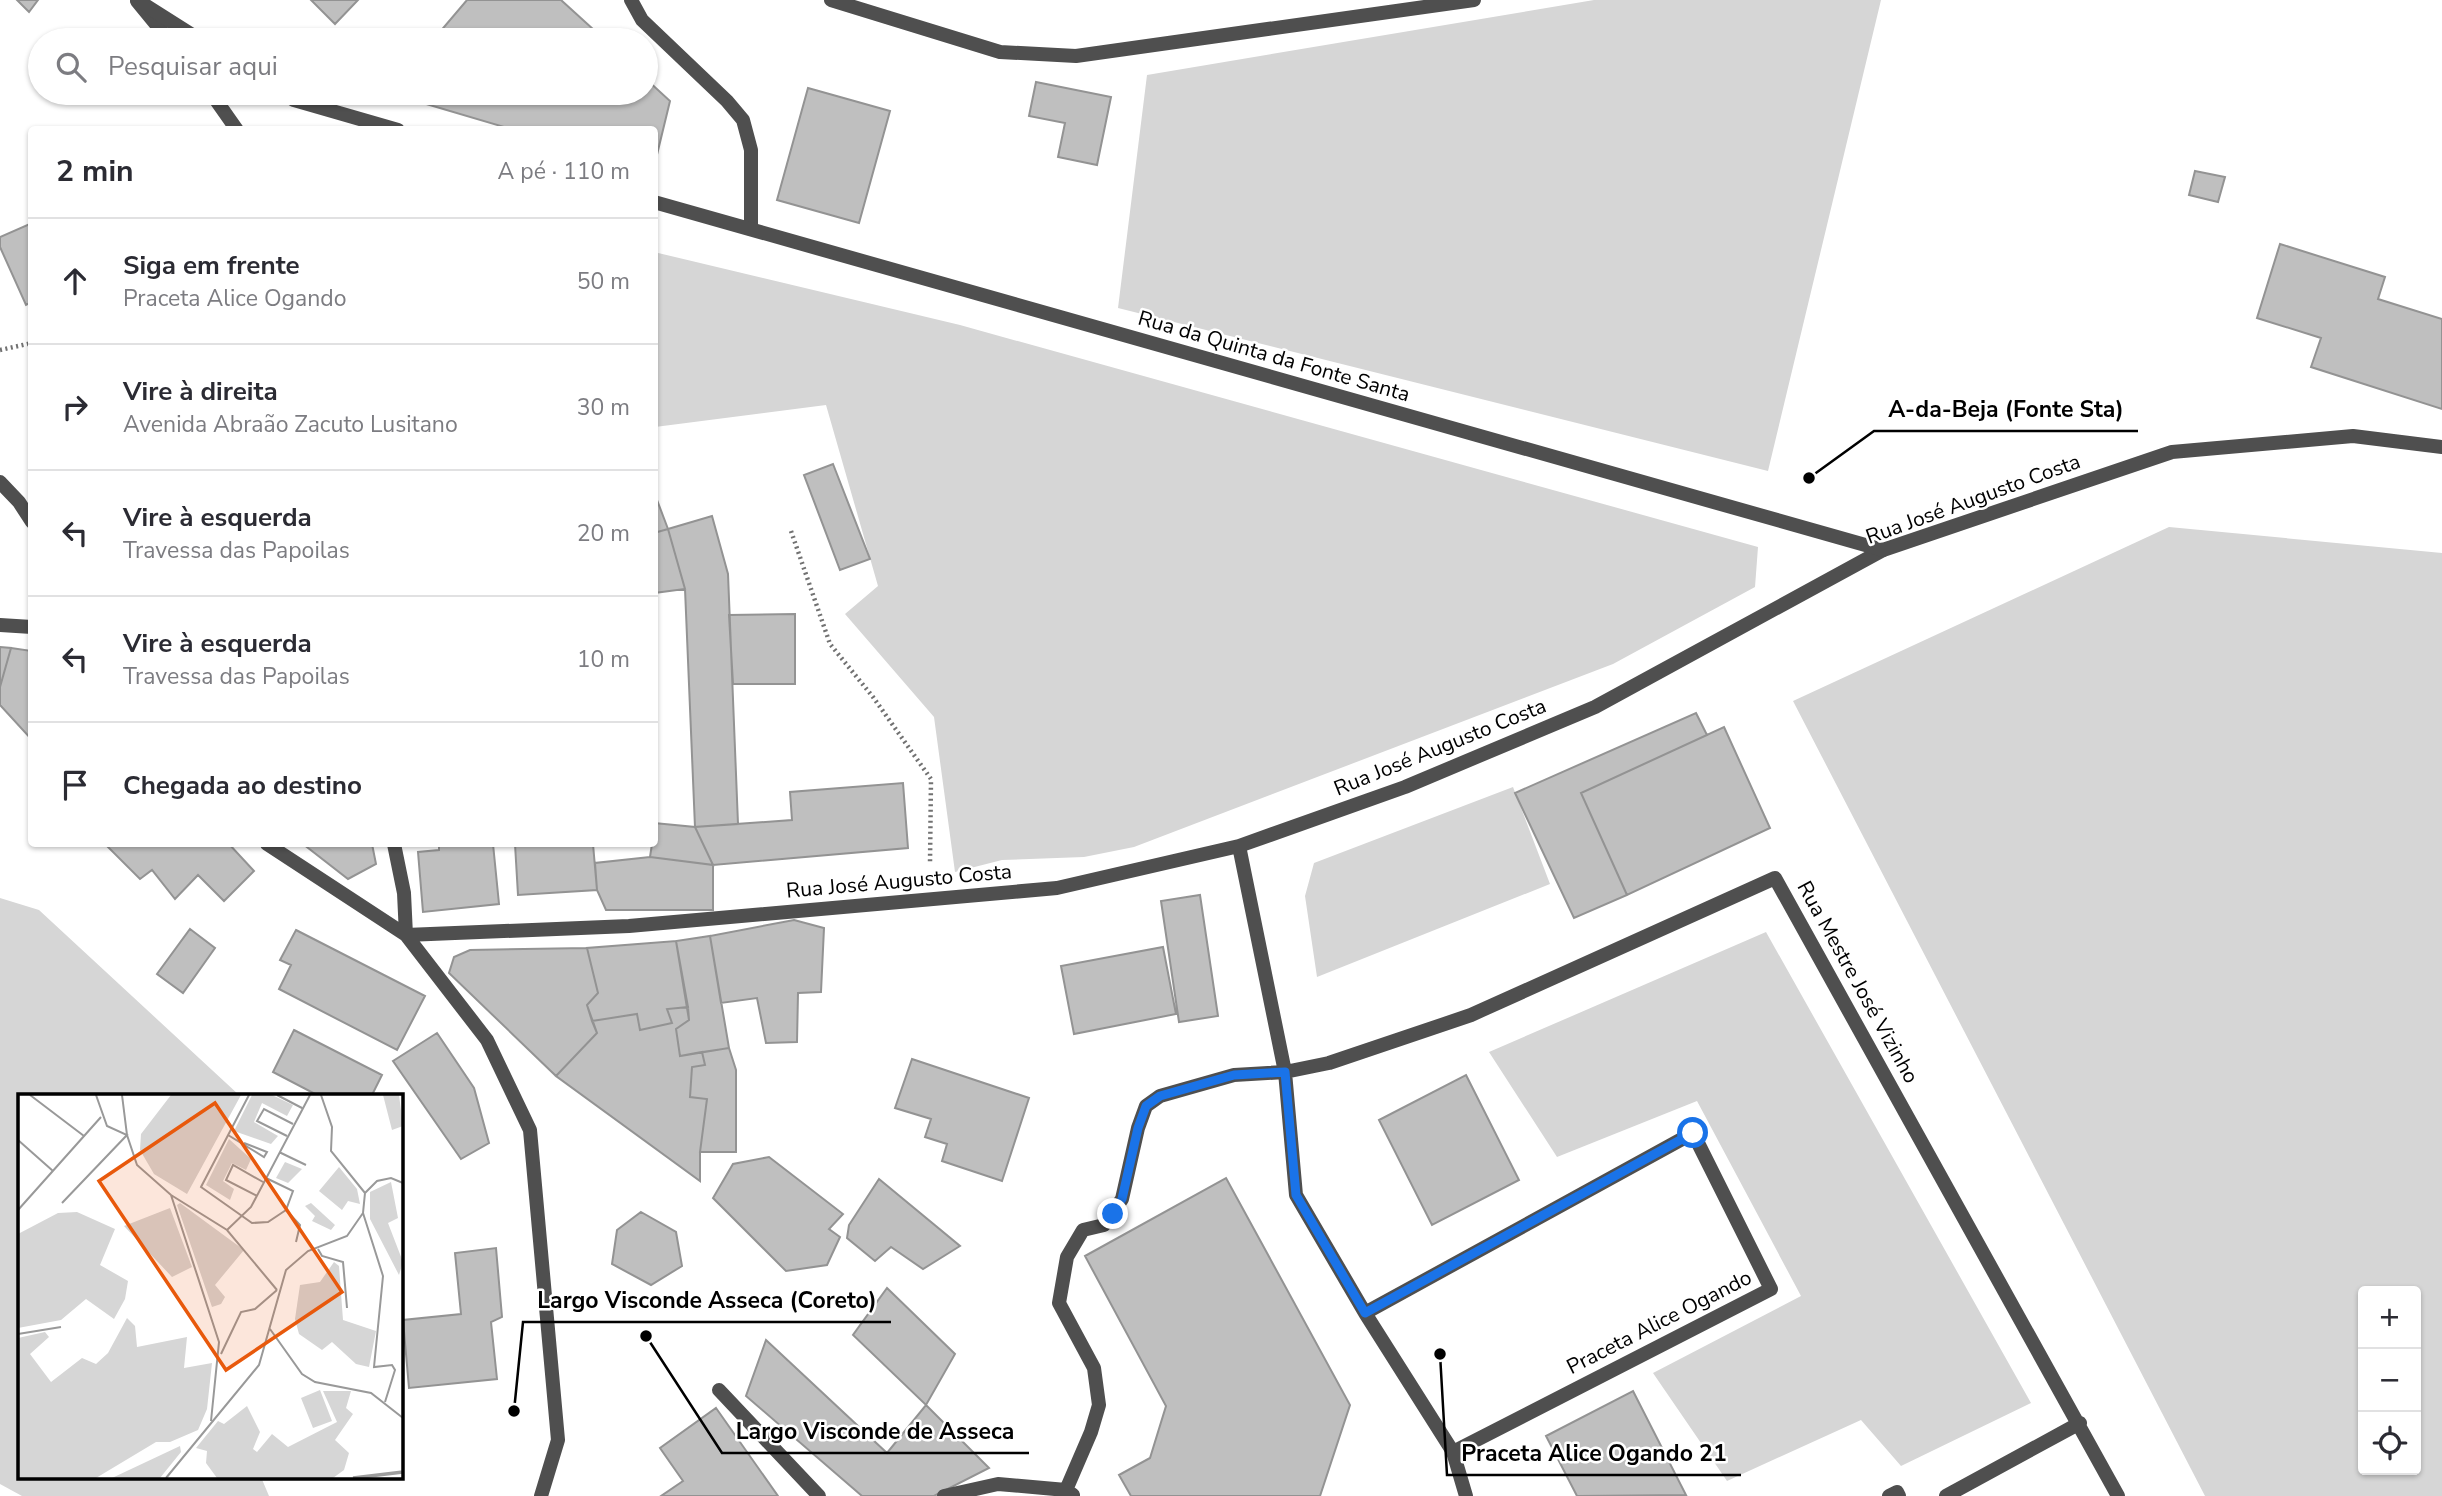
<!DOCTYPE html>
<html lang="pt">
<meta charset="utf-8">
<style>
:root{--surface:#fff;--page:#f7f7f7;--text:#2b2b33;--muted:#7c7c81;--line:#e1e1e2}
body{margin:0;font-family:"Nunito Sans",sans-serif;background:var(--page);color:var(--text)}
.controls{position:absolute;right:21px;bottom:21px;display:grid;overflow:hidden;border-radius:7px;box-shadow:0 2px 5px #0004}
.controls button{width:63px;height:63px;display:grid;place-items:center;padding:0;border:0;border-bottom:2px solid var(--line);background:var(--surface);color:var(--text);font:35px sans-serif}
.stop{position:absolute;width:21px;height:21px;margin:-16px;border:5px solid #1a73e8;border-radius:50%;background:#fff}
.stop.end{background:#1a73e8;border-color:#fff;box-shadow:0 2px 7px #0008}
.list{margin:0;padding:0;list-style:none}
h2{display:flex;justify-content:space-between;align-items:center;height:91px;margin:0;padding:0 28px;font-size:30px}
h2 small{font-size:23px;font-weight:400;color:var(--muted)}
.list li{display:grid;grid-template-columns:46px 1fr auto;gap:21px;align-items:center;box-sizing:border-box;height:126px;padding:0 28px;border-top:2px solid var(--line)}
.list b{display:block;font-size:26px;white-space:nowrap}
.list p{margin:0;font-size:23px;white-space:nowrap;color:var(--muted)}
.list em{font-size:23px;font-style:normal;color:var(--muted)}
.icon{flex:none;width:38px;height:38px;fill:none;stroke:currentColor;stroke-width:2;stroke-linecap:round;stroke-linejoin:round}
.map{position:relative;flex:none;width:2442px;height:1496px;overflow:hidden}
.search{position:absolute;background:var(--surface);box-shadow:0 2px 5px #0004;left:28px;top:28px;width:630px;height:77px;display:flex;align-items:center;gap:18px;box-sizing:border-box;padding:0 24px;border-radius:38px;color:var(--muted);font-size:26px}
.panel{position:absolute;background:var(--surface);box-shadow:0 2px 5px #0004;left:28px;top:126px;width:630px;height:721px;border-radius:7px}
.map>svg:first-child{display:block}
.green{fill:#d6d6d6;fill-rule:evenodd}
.building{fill:#bfbfbf;stroke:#939393;stroke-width:2}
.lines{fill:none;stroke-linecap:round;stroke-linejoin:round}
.path{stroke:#717171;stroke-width:4.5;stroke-dasharray:2 3.5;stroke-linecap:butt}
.service{stroke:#4f4f4f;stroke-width:14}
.minor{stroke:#4f4f4f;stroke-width:14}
.tertiary{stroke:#4f4f4f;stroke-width:14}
.route{stroke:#1a73e8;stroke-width:9}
.labels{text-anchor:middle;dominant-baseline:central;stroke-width:5;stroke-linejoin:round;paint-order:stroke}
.street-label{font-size:21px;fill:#000;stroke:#fff}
.inset-river{fill:none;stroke:#9d9d9d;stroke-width:3.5}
.inset-road{fill:none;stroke:#999;stroke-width:2}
.view{fill:#e8590c;fill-opacity:0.15;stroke:#e8590c;stroke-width:3.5}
.inset-edge{fill:none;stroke:#000;stroke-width:3.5}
.leader{fill:none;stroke:#000;stroke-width:2.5}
.callout-dot{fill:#000;stroke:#fff;stroke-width:2.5}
.callout-label{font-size:23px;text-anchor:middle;font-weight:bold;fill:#000;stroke:#fff;stroke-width:5;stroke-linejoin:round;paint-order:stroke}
</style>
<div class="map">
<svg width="2442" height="1496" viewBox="0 0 2442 1496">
<rect width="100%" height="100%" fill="#fff"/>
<path class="green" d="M 1594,0 L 1881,0 L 1768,471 L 1118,308 L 1147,75 Z
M 654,252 L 960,325 L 1758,547 L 1755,587 L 1613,664 L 1134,847 L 1084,857 L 1002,860 L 955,872 L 934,717 L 845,614 L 878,586 L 826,405 L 655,427 Z
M 2169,527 L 2442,553 L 2442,1496 L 2205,1496 L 1793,701 ZM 2416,1291 L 2416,1470 L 2363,1470 L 2363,1291 Z
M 1513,787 L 1550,884 L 1317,977 L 1305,896 L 1314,863 Z
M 0,898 L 39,910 L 239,1095 L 19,1095 L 19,1477 L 261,1477 L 269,1496 L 22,1496 L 0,1484 Z
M 1766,932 L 2031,1403 L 1901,1466 L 1861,1420 L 1727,1481 L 1653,1373 L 1801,1296 L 1697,1101 L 1557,1157 L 1489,1052 Z"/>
<path class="building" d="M 17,0 L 38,0 L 29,12 Z
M 311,0 L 358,0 L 335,24 Z
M 467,0 L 561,0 L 605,40 L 433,40 Z
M 646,79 L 670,101 L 654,167 L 654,130 L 514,130 L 389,93 L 646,93 Z
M 1036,82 L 1111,97 L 1097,165 L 1058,157 L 1065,123 L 1029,116 Z
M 808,88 L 890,111 L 859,223 L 777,200 Z
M 2195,171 L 2225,177 L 2218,202 L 2189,195 Z
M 32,223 L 32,302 L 26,305 L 0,247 L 0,237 Z
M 2280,244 L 2385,277 L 2378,299 L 2442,319 L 2442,409 L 2311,367 L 2321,338 L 2257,318 Z
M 833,464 L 870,559 L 840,570 L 804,475 Z
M 654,492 L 668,529 L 654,533 Z
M 712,516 L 728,574 L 738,824 L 695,827 L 685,589 L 668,529 Z
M 668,529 L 685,589 L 654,593 L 654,533 Z
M 795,614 L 795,684 L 733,684 L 729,615 Z
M 0,647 L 11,648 L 0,687 Z
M 11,648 L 32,651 L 32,740 L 0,705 L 0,687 Z
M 1696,713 L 1707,735 L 1581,793 L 1627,895 L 1574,918 L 1515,793 Z
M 1724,727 L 1770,828 L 1627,895 L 1581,793 Z
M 903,783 L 908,848 L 713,865 L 695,827 L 792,820 L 790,792 Z
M 654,823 L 695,827 L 713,865 L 650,857 L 652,844 L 654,844 Z
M 105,844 L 229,844 L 254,871 L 224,901 L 198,875 L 175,899 L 152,870 L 140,879 Z
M 303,844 L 372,844 L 376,864 L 348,879 Z
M 439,844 L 493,844 L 499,904 L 423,912 L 418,852 L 439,850 Z
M 515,844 L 593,844 L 597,890 L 518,895 Z
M 650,857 L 713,865 L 713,910 L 606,910 L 597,890 L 595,863 Z
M 1200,895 L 1218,1016 L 1179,1022 L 1161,901 Z
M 794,920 L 824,928 L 821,992 L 798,993 L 797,1042 L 766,1043 L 757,998 L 721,1003 L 710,936 Z
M 190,929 L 215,948 L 183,993 L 157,974 Z
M 296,930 L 425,996 L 397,1050 L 279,989 L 291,965 L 280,960 Z
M 710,936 L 729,1048 L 680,1056 L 676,1029 L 689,1020 L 676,941 Z
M 676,941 L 688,1007 L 667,1009 L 672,1023 L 640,1030 L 637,1014 L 592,1021 L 587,1005 L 598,993 L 587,948 Z
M 1163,947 L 1176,1014 L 1074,1034 L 1061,966 Z
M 587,948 L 598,993 L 587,1005 L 597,1033 L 556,1076 L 449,973 L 454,957 L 470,950 Z
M 688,1007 L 689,1020 L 676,1029 L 680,1056 L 702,1052 L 705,1065 L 692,1067 L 690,1097 L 707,1099 L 700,1152 L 700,1181 L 556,1076 L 597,1033 L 592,1021 L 637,1014 L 640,1030 L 672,1023 L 667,1009 Z
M 294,1030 L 382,1075 L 372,1095 L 317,1095 L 273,1072 Z
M 437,1033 L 474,1088 L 489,1143 L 461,1159 L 393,1061 Z
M 729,1048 L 736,1070 L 736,1152 L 700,1152 L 707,1099 L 690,1097 L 692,1067 L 705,1065 L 702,1052 Z
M 912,1059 L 1029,1098 L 1002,1181 L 942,1161 L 947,1144 L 925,1137 L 931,1119 L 895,1108 Z
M 1466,1075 L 1519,1180 L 1432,1225 L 1379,1120 Z
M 769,1157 L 843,1214 L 829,1229 L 840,1237 L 827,1265 L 786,1271 L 713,1198 L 733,1164 Z
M 1226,1178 L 1350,1405 L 1320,1496 L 1131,1496 L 1119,1475 L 1150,1458 L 1166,1406 L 1085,1256 Z
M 879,1179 L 960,1246 L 923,1269 L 891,1247 L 875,1261 L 847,1238 L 849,1225 Z
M 641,1212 L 676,1232 L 682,1266 L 651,1285 L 612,1264 L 617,1230 Z
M 496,1248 L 502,1317 L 491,1322 L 497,1379 L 409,1388 L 403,1320 L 461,1314 L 455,1253 Z
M 887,1288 L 955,1354 L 926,1405 L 853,1335 Z
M 766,1340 L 887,1453 L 926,1405 L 989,1468 L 934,1496 L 862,1496 L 746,1396 Z
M 1633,1391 L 1686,1495 L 1577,1496 L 1546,1436 Z
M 716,1408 L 778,1496 L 661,1496 L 683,1481 L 660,1448 Z"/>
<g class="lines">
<path class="path" d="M 0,350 L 32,343
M 791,531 L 830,644 L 873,697 L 931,779 L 930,863"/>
<path class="service" d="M 631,0 L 642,20 L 727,101 L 743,120 L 751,150 L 751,229
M 831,0 L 1000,52 L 1076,56 L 1474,0"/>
<path class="minor" d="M 137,1 L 169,40
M 211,93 L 237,130
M 0,482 L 19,502 L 32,522
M 0,625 L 32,627
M 267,844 L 406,935 L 487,1040 L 530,1130 L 558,1440 L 541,1496
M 394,844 L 404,893 L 406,935
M 1239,846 L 1285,1072 L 1296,1195 L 1365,1313 L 1453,1452 L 1466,1496
M 406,935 L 629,926 L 1057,888 L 1239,846 L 1405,787 L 1595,707 L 1883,550
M 1365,1313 L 1693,1133 L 1771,1289 L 1453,1452
M 719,1390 L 819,1496
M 1066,1490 L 1091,1432 L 1099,1405 L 1094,1368 L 1059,1303 L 1067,1257 L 1083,1230 L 1104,1225 L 1122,1199 L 1138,1128 L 1146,1106 L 1160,1096 L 1234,1075 L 1285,1072 L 1329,1063 L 1471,1015 L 1775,878 L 2118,1496
M 944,1496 L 998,1484 L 1066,1490 L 1073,1495
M 1889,1496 L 1897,1492 L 1899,1496
M 1946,1496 L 2080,1423"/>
<path class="tertiary" d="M 137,0 L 200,40
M 283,93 L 294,100 L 398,130
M 654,202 L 1883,550 L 2172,452 L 2353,436 L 2442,447"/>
</g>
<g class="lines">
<path class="route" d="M 1113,1214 L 1122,1199 L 1138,1128 L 1146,1106 L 1160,1096 L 1234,1075 L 1285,1072 L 1296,1195 L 1365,1313 L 1693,1133"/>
</g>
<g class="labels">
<g class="street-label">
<text transform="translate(1274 356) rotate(16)">Rua da Quinta da Fonte Santa</text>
<text transform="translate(1973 499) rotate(-20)">Rua José Augusto Costa</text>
<text transform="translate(1440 747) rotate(-22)">Rua José Augusto Costa</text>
<text transform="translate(899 881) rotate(-5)">Rua José Augusto Costa</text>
<text transform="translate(1858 982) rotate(61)">Rua Mestre José Vizinho</text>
<text transform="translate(1659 1322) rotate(-27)">Praceta Alice Ogando</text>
</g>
</g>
<g transform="translate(18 1094)">
<rect width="385" height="385" fill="#fff"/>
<path d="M 153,1 L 223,1 L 169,100 L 136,80 L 122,56 L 123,40 ZM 234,1 L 254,1 L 275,11 L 269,22 L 244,9 L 236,28 L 260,42 L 253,50 L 216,37 ZM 365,1 L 381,1 L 385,32 L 374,36 ZM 211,45 L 233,65 L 228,76 L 214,69 L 205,87 L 216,95 L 212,106 L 188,91 ZM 267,68 L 284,75 L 270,89 L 258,84 ZM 321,73 L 339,95 L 342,110 L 330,107 L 324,116 L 301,97 ZM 373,88 L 380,124 L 370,129 L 385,168 L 381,181 L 352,125 L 352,98 ZM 162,109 L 226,156 L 197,191 L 207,203 L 203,210 L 194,213 L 159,111 ZM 293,109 L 317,131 L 313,136 L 294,127 L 297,122 L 287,112 ZM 152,114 L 174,173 L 154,183 L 106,132 ZM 59,118 L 97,135 L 82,171 L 110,187 L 107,205 L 96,225 L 68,205 L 43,226 L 0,234 L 0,140 L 40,119 ZM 316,168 L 321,172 L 325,226 L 358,237 L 351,273 L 338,270 L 314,248 L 304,256 L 281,240 L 277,225 L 282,191 L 302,188 ZM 109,224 L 117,232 L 119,253 L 169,243 L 166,274 L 194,269 L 189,315 L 180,336 L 152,348 L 138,348 L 78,384 L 0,384 L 0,244 L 27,238 L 31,243 L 12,260 L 33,288 L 64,264 L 78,270 L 90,259 ZM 302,296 L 314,327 L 295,334 L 283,304 ZM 305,297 L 333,297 L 328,314 L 335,320 L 317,346 L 331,359 L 326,376 L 315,384 L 199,384 L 188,369 L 189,357 L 178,354 L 200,327 L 206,330 L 229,312 L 242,338 L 235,355 L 239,358 L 254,340 L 270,353 L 319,328 ZM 162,352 L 163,358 L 142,384 L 94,384 Z" fill="#d6d6d6"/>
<path class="inset-river" d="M 335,384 L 385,378"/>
<path class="inset-road" d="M 12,1 L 66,42M 104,1 L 109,41 L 119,71 L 153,101 L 209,136 L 259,196M 231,1 L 183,93 L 234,129 L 250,128 L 268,116M 259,1 L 284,14M 303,1 L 314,33 L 313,57 L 347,99M 210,41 L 246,63 L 249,58 L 226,49M 269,42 L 239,27 L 246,15 L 275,30M 0,46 L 35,77M 261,58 L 288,71M 248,84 L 275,97 L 268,116 L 282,131 L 278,148M 153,101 L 201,248 L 193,327M 239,102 L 208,86 L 215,71 L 245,88M 44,109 L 109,41 L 89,32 L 78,1M 0,116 L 83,23M 345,119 L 365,182 L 356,273 L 374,271 L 377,276 L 367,308M 209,136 L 233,113 L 292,1M 300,155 L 304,162 L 325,168 L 329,214M 252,235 L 284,280 L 297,288 L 353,299 L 385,324M 0,240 L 43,233M 203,260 L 223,218 L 237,215 L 259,196M 148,384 L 241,271 L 268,176 L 290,157 L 329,142 L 345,119 L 347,99 L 359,87 L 373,84 L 385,89"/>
<path class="view" d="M 197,9 L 324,198 L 208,276 L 81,87 Z"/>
<rect width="385" height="385" class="inset-edge"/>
</g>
<path class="leader" d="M1809 478L1874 431H2138M514 1411L523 1322H891M646 1336L722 1453H1029M1440 1354L1447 1475H1741"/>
<g class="callout-dot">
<circle cx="1809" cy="478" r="7"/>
<circle cx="514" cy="1411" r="7"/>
<circle cx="646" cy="1336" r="7"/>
<circle cx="1440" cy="1354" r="7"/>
</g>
<g class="callout-label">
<text x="2006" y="417">A-da-Beja (Fonte Sta)</text>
<text x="707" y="1308">Largo Visconde Asseca (Coreto)</text>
<text x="875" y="1439">Largo Visconde de Asseca</text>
<text x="1594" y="1461">Praceta Alice Ogando 21</text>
</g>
</svg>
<div class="controls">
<button>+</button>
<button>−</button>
<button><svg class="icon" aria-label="locate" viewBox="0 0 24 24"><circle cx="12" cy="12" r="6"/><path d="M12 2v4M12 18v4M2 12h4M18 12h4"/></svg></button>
</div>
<div class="stop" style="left:1693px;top:1133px"></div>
<div class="stop end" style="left:1113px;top:1214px"></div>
<div class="search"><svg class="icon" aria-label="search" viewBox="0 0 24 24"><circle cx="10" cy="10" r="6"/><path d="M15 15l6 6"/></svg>Pesquisar aqui</div>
<section class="panel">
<h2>2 min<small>A pé · 110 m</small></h2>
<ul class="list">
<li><svg class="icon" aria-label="ahead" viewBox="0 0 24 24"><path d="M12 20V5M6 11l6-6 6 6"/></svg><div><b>Siga em frente</b><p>Praceta Alice Ogando</p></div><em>50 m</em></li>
<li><svg class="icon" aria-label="right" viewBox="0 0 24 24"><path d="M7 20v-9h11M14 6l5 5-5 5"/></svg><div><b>Vire à direita</b><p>Avenida Abraão Zacuto Lusitano</p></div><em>30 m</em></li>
<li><svg class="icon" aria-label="left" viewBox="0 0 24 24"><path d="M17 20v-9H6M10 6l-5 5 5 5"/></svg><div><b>Vire à esquerda</b><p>Travessa das Papoilas</p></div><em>20 m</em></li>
<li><svg class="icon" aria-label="left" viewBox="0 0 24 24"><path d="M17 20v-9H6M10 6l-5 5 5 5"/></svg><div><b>Vire à esquerda</b><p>Travessa das Papoilas</p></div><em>10 m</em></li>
<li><svg class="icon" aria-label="arrive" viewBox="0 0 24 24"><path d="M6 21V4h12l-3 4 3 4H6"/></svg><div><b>Chegada ao destino</b></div></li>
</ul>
</section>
</div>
